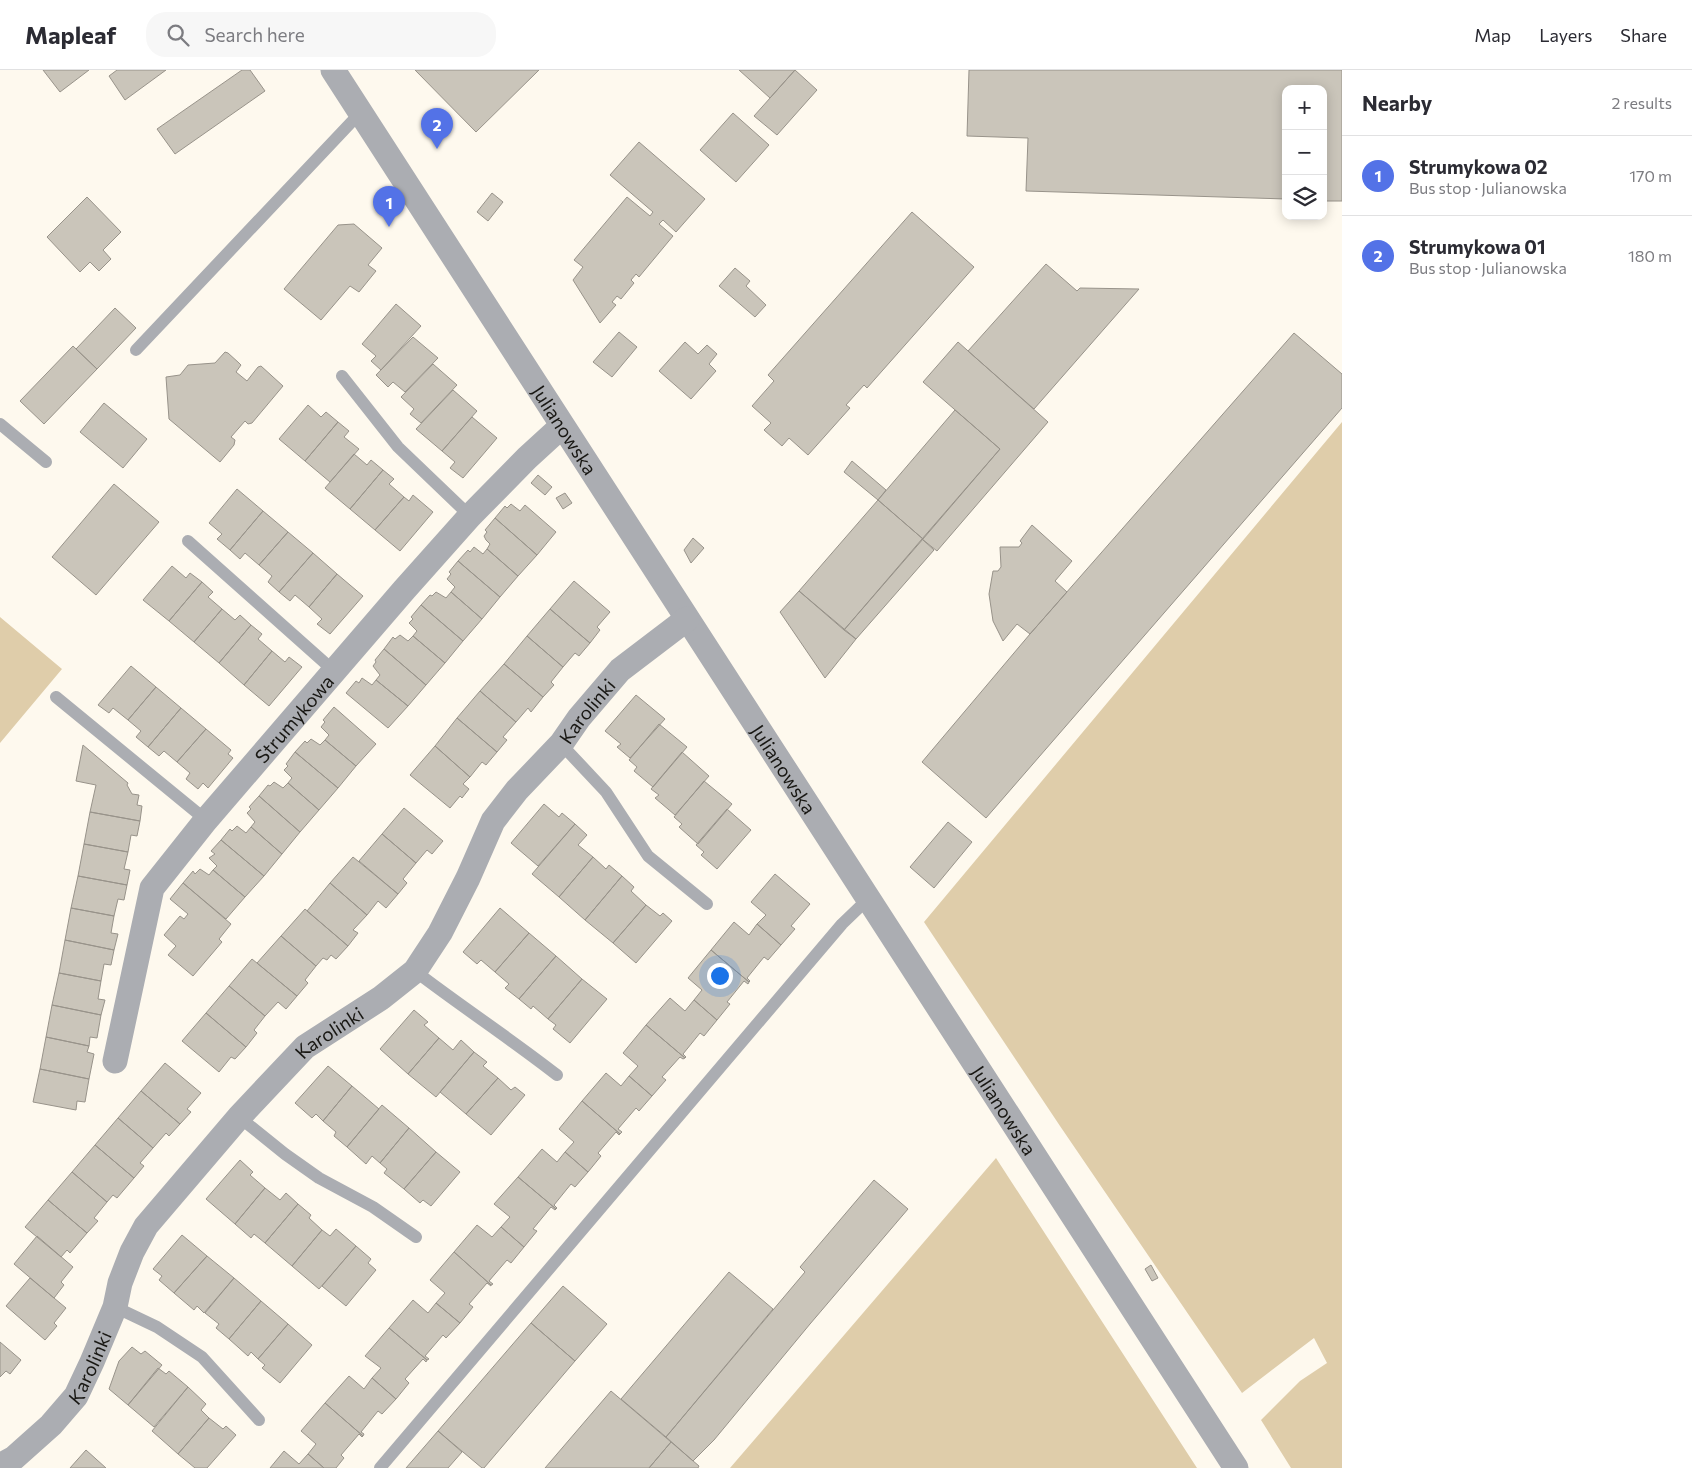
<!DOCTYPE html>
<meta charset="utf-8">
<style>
:root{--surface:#fff;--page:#f7f7f7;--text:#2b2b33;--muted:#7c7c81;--line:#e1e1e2;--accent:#5372e7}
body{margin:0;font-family:Commissioner,sans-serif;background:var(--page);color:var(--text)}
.controls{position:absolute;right:15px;top:15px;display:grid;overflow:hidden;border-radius:10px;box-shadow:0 2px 12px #0003}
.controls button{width:45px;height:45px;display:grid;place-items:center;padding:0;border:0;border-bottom:1px solid var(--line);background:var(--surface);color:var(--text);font:25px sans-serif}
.you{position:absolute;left:719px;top:905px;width:18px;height:18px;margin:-12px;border:4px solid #fff;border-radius:50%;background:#1a73e8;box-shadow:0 0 0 8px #1a73e833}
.badge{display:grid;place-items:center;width:32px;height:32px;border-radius:50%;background:var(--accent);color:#fff;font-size:16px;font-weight:700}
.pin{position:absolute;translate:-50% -41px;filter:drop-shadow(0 1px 2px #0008)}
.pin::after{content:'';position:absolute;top:26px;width:18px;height:15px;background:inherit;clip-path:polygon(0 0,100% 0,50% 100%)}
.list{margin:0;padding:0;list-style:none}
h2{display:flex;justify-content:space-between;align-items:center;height:65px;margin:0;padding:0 20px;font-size:21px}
h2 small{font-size:16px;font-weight:400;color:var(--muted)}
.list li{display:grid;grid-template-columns:32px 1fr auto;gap:15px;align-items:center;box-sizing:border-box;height:80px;padding:0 20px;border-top:1px solid var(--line)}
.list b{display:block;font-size:19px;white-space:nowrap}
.list p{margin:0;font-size:16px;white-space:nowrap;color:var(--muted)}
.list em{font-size:16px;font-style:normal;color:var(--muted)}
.icon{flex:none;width:28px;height:28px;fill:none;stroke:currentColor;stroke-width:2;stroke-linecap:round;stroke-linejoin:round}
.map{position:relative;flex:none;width:1342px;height:1398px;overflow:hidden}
header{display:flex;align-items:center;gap:30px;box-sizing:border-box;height:70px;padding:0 25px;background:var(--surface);border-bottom:1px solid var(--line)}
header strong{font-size:24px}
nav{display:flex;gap:28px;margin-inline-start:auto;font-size:18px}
.search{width:350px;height:45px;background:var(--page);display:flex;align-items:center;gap:12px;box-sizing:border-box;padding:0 18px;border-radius:20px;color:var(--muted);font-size:19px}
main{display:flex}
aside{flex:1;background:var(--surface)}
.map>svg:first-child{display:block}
.green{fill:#dfcdaa}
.building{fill:#cac5ba;stroke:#98938a}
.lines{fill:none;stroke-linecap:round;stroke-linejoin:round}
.lane{stroke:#abadb2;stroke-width:12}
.street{stroke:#abadb2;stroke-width:25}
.labels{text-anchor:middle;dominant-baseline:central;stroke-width:4;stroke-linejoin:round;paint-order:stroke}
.street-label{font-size:19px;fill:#181713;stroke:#fff}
</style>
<header>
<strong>Mapleaf</strong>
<div class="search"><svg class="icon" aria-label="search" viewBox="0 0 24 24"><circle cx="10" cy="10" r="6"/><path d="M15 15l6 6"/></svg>Search here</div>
<nav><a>Map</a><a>Layers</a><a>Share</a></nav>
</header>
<main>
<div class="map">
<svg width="1342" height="1398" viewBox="0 0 1342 1398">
<rect width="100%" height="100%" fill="#fef9ee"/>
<path class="green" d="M 1342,352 L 1342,1398 L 1291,1398 L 1261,1350 L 1300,1311 L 1327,1293 L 1314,1268 L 1242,1323 L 1060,1056 L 924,852 Z
M 0,547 L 62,599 L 0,673 Z
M 996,1088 L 1197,1398 L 730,1398 Z"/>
<path class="building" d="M 43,0 L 89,0 L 60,22 Z
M 117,0 L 166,0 L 125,30 L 109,6 Z
M 242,0 L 250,0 L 265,21 L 175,84 L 157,59 Z
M 415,0 L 539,0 L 476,62 Z
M 739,0 L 795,0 L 770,28 Z
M 795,0 L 817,20 L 777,65 L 754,46 Z
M 969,0 L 1342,0 L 1342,131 L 1323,131 L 1323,19 L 1286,19 L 1286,129 L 1026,121 L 1028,68 L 967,66 Z
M 733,43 L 769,75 L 736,112 L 700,80 Z
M 639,72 L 705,129 L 676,162 L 663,150 L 659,154 L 673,166 L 639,207 L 636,204 L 631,210 L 634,213 L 621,229 L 617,226 L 612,232 L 616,235 L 600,253 L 573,210 L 583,197 L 574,190 L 627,127 L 650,146 L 653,142 L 610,105 Z
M 492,123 L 503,132 L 488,151 L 477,142 Z
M 87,127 L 121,162 L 103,180 L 111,189 L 99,201 L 90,192 L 80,202 L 47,167 Z
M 912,142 L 974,197 L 867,318 L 864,315 L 846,335 L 850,338 L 808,385 L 789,368 L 782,376 L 764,360 L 771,353 L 752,336 L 774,311 L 768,305 Z
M 354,154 L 382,178 L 368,195 L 376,201 L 359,222 L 350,216 L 321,250 L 284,219 L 338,155 Z
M 1046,194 L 1077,221 L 1080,218 L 1139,219 L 1034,339 L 968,281 Z
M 735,198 L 750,211 L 746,216 L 766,235 L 755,247 L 719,216 Z
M 396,234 L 421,256 L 381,300 L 371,291 L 376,286 L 362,274 Z
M 115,238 L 136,258 L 97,299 L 76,279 Z
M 619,262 L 637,277 L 612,307 L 593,292 Z
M 1294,263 L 1342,304 L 1342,338 L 986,748 L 922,692 L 1030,564 Z
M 413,267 L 438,288 L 405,322 L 393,312 L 388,317 L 376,305 Z
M 685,272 L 698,284 L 707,275 L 717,284 L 709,294 L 716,301 L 691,329 L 659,301 Z
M 958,272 L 1048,352 L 937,481 L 922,469 L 1000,379 L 923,312 Z
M 73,276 L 97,299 L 44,354 L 20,331 Z
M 225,282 L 228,283 L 239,293 L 241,295 L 236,302 L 247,311 L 258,297 L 261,296 L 283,316 L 252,353 L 248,354 L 245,351 L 231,367 L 235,370 L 234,375 L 220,392 L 169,349 L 166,307 L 180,305 L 188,295 L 215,293 Z
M 433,294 L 457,315 L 421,353 L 410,344 L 414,339 L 401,327 Z
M 453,320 L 477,341 L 442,381 L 416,359 Z
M 104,333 L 147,369 L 123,398 L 80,362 Z
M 308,335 L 321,347 L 326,342 L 338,352 L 305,391 L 279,369 Z
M 955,340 L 1000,379 L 923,469 L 878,430 Z
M 472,347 L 497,368 L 463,408 L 450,398 L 455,392 L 442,381 Z
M 338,352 L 349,361 L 344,367 L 359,379 L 330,412 L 305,391 Z
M 354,384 L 367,395 L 371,390 L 383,400 L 350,439 L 325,418 Z
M 852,391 L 886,420 L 878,430 L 844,402 Z
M 383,400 L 394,409 L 389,414 L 404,427 L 375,460 L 350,439 Z
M 538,405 L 552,417 L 545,425 L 531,413 Z
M 114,414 L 159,452 L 96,525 L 52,487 Z
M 237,419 L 263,441 L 230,480 L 217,469 L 222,464 L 209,453 Z
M 565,423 L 572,433 L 563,439 L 556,428 Z
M 413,425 L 433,442 L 400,481 L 375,460 L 404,427 L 409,431 Z
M 878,430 L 923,469 L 844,560 L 799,521 Z
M 511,434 L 520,441 L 525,435 L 556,462 L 537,485 L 495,448 L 505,436 L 507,438 Z
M 263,441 L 288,462 L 259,495 L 245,483 L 240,489 L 230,480 Z
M 495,448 L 537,485 L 518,506 L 487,479 L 490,474 L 486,470 L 484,466 L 487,462 L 485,460 Z
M 1032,455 L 1072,491 L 1055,511 L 1067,522 L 1030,564 L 1017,554 L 1003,571 L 993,551 L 989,524 L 993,501 L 998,501 L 1001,497 L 1000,477 L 1019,477 L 1022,473 L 1020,471 Z
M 288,462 L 313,483 L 279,522 L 268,512 L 272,506 L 259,495 Z
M 693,468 L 704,478 L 691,493 L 684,480 Z
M 922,469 L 934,480 L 856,569 L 844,560 Z
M 474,477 L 483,484 L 487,479 L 518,506 L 500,527 L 458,491 L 468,480 L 470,482 Z
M 313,483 L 337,504 L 309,537 L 295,525 L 290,531 L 279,522 Z
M 458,491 L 500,527 L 482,549 L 451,522 L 455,517 L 447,509 L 451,504 L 449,502 Z
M 172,496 L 186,508 L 190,503 L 202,512 L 169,551 L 143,530 Z
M 337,504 L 363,526 L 330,564 L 317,554 L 322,549 L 309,537 Z
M 574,511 L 610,542 L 597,557 L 600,560 L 590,573 L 550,539 Z
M 202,512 L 213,522 L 208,527 L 222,539 L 194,572 L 169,551 Z
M 799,521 L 856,569 L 825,608 L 780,542 Z
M 436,522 L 446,528 L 451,522 L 482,549 L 463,571 L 421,535 L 430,525 L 432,526 Z
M 421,535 L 463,571 L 445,593 L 413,566 L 417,561 L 409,553 L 413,549 L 411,547 Z
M 222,539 L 235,550 L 240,545 L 251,555 L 219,593 L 194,572 Z
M 550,539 L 590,573 L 579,586 L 575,583 L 563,597 L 527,566 Z
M 251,555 L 262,564 L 258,569 L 272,581 L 244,615 L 219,593 Z
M 400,565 L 408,571 L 413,566 L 445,593 L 426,615 L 384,579 L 393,567 L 395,569 Z
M 527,566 L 563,597 L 551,612 L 554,615 L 543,627 L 504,594 Z
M 384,579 L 426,615 L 408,636 L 376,610 L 380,605 L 373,596 L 376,592 L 375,590 Z
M 272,581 L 285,592 L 289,587 L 302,597 L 269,636 L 244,615 Z
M 504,594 L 543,627 L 531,642 L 528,638 L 516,652 L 480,621 Z
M 131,596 L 156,617 L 128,650 L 113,638 L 109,643 L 98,635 Z
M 362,608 L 372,615 L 376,610 L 408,636 L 388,658 L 346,623 L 356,611 L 359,613 Z
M 156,617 L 181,638 L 148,677 L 136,667 L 141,661 L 128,650 Z
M 480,621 L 516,652 L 503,667 L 507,670 L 497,682 L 457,648 Z
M 636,625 L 665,649 L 630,688 L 617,677 L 621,674 L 605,661 Z
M 334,637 L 376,674 L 356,696 L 325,670 L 329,665 L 321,657 L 325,652 L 323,650 Z
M 181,638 L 206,659 L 177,692 L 164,681 L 159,686 L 148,677 Z
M 457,648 L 497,682 L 486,695 L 482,692 L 470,707 L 435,676 Z
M 659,654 L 687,677 L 653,717 L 634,701 L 637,697 L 629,690 Z
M 206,659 L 231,680 L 228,684 L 233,688 L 208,718 L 203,713 L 198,719 L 186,709 L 190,703 L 177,692 Z
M 311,669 L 320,675 L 325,670 L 356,696 L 338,718 L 295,682 L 305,671 L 307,673 Z
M 83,675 L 128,713 L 127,715 L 132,724 L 139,725 L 137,735 L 142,736 L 140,751 L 90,742 L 96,715 L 76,711 Z
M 435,676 L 470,707 L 463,714 L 469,719 L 462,728 L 460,726 L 450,738 L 410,705 Z
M 295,682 L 338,718 L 319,740 L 288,713 L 292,708 L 284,700 L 288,696 L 286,694 Z
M 682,682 L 709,706 L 675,745 L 655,728 L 659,725 L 651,719 Z
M 704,711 L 732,734 L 698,774 L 679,757 L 682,754 L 674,747 Z
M 274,712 L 283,718 L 288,713 L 319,740 L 300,762 L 259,726 L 268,715 L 270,716 Z
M 259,726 L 300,762 L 282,784 L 251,757 L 255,752 L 247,743 L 251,739 L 249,737 Z
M 544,734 L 559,747 L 562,743 L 575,754 L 538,796 L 511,773 Z
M 404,738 L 443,771 L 432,784 L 427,780 L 416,793 L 382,764 Z
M 727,739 L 751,760 L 717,799 L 701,785 L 704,782 L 696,775 Z
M 90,742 L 140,751 L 137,766 L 131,765 L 128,782 L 84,774 Z
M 948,752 L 972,772 L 934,818 L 910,797 Z
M 575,754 L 587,765 L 578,775 L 593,787 L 559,827 L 532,804 Z
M 237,756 L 246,763 L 251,757 L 282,784 L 264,806 L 221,770 L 230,759 L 232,761 Z
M 382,764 L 416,793 L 403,809 L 407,813 L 398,824 L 359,791 Z
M 221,770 L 264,806 L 245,827 L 213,800 L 217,796 L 209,788 L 215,784 L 211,781 Z
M 84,774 L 128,782 L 124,799 L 130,800 L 127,815 L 78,806 Z
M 353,787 L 398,824 L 386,838 L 378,831 L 367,845 L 330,813 Z
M 593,787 L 606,799 L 609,795 L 622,806 L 585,850 L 559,827 Z
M 200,799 L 209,805 L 213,800 L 245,827 L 226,849 L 183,813 L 193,801 L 195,804 Z
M 775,804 L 810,834 L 791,856 L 795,859 L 781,875 L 757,854 L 766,845 L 751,832 Z
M 78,806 L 127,815 L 124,830 L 118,829 L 114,846 L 71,838 Z
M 622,806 L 634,817 L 631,821 L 646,835 L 613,873 L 585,850 Z
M 183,813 L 231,854 L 219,869 L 222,872 L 193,906 L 168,885 L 176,876 L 164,865 L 180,846 L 184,849 L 188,844 L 170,829 Z
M 330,813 L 367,845 L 353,860 L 358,863 L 348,876 L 307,841 Z
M 646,835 L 660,846 L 663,843 L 672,851 L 636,893 L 613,873 Z
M 71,838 L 114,846 L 111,863 L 118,864 L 114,880 L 65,870 Z
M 500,838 L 529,863 L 495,902 L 481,890 L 477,894 L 463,882 Z
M 305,839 L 348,876 L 336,889 L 331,885 L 327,890 L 323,888 L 316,896 L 281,866 Z
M 734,852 L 749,865 L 757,854 L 781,875 L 768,890 L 764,887 L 747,908 L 750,911 L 749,912 L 711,880 Z
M 529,863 L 556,886 L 519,929 L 505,918 L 509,914 L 495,902 Z
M 281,866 L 316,896 L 305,910 L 308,913 L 297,926 L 257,893 Z
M 65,870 L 114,880 L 111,895 L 104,894 L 101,911 L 59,903 Z
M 711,880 L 749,912 L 748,914 L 744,911 L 727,932 L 730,934 L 717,950 L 694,930 L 702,920 L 688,908 Z
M 556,886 L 582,909 L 548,949 L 533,936 L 531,939 L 519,929 Z
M 252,889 L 297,926 L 286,939 L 278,932 L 265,946 L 229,916 Z
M 59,903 L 101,911 L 98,929 L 105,930 L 101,945 L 52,935 Z
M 582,909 L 607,929 L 570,973 L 553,959 L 556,955 L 548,949 Z
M 229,916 L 265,946 L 254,960 L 257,963 L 246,977 L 206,943 Z
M 670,928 L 685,941 L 694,930 L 717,950 L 704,966 L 700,963 L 683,984 L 686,987 L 685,988 L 646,955 Z
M 52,935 L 101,945 L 97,968 L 90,967 L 89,976 L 46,967 Z
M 414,940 L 428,952 L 424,955 L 439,968 L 408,1004 L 380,979 Z
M 206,943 L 246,977 L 235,989 L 231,987 L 219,1002 L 182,971 Z
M 646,955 L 685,988 L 683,989 L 680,987 L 662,1007 L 666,1010 L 652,1026 L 629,1006 L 638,996 L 623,983 Z
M 46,967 L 89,976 L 87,982 L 94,984 L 89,1009 L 40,999 Z
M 439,968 L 453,980 L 461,970 L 474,982 L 436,1027 L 408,1004 Z
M 474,982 L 487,992 L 483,996 L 498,1008 L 466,1044 L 440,1022 Z
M 165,993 L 201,1023 L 187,1039 L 191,1042 L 180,1054 L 141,1021 Z
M 328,996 L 352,1016 L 323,1051 L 316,1044 L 312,1048 L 295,1033 Z
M 40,999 L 89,1009 L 85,1032 L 77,1031 L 76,1040 L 33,1032 Z
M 606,1003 L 621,1016 L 629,1006 L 652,1026 L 639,1041 L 636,1038 L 618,1059 L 622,1062 L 620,1064 L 582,1031 Z
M 498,1008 L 511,1020 L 515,1017 L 525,1025 L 491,1065 L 466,1044 Z
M 352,1016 L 379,1039 L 347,1077 L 334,1066 L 336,1062 L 323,1051 Z
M 141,1021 L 180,1054 L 169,1066 L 166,1063 L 153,1078 L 118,1048 Z
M 582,1031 L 620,1064 L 619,1065 L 616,1062 L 598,1083 L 601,1086 L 588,1102 L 565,1082 L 574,1072 L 559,1059 Z
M 382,1035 L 409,1058 L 380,1093 L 372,1086 L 366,1094 L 347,1077 Z
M 118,1048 L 153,1078 L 140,1093 L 144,1096 L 134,1108 L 95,1075 Z
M 409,1058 L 436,1082 L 404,1119 L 384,1103 L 387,1099 L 380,1093 Z
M 95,1075 L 134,1108 L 117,1128 L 113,1125 L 107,1132 L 72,1102 Z
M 542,1079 L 557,1092 L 565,1082 L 588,1102 L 575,1117 L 571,1114 L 554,1135 L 557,1138 L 556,1139 L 518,1107 Z
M 436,1082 L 460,1102 L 431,1136 L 423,1130 L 420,1133 L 404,1119 Z
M 240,1090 L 253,1102 L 250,1105 L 265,1118 L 235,1154 L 206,1129 Z
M 72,1102 L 107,1132 L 94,1148 L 98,1151 L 87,1163 L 48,1130 Z
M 518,1107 L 556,1139 L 555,1140 L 551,1137 L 533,1159 L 537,1161 L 524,1177 L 501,1157 L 510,1147 L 494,1134 Z
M 874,1110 L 908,1139 L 810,1254 L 714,1370 L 693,1391 L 666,1367 L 805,1202 L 800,1197 Z
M 265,1118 L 280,1130 L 286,1123 L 298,1134 L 265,1173 L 254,1164 L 251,1168 L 235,1154 Z
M 48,1130 L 87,1163 L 70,1183 L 67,1180 L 61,1187 L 25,1157 Z
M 298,1134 L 311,1145 L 309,1148 L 322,1160 L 292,1196 L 265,1173 Z
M 477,1155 L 492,1167 L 501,1157 L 524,1177 L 511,1193 L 507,1190 L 489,1211 L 493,1214 L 491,1215 L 454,1182 Z
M 336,1159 L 356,1176 L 319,1219 L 292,1196 L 322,1160 L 330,1166 Z
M 182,1165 L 207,1186 L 174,1223 L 159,1210 L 162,1206 L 153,1199 Z
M 37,1166 L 73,1197 L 61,1212 L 64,1215 L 54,1228 L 14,1194 Z
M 356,1176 L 371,1189 L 368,1193 L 376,1200 L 346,1236 L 322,1216 Z
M 454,1182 L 491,1215 L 491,1216 L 487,1213 L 469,1234 L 473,1237 L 460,1253 L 436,1233 L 445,1223 L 430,1210 Z
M 207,1186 L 234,1208 L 204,1243 L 197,1236 L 194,1240 L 174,1223 Z
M 1151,1195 L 1158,1208 L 1152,1211 L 1145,1199 Z
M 729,1202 L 773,1239 L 666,1367 L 621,1329 Z
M 30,1208 L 66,1238 L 54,1253 L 57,1256 L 45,1270 L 6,1236 Z
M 234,1208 L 261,1231 L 229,1269 L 216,1258 L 219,1254 L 205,1243 Z
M 563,1216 L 607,1254 L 575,1291 L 531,1253 Z
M 413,1230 L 428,1243 L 436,1233 L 460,1253 L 446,1268 L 443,1265 L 425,1286 L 429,1289 L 427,1290 L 389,1258 Z
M 261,1231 L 288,1254 L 258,1289 L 251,1282 L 248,1286 L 229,1269 Z
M 531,1253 L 575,1291 L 484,1398 L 482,1398 L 438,1361 Z
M 288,1254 L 312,1275 L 280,1313 L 262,1298 L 265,1295 L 258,1289 Z
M 389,1258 L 427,1290 L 426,1292 L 423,1289 L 405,1309 L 409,1313 L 396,1329 L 372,1308 L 381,1298 L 365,1286 Z
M 0,1272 L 21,1290 L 10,1304 L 6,1301 L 0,1307 Z
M 132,1277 L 141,1284 L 145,1281 L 162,1295 L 128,1335 L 109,1319 L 119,1291 Z
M 158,1298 L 166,1304 L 169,1301 L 188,1317 L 154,1357 L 128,1335 Z
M 349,1306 L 364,1319 L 372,1308 L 396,1329 L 382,1344 L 378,1341 L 361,1362 L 364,1364 L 363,1366 L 325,1333 Z
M 188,1317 L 206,1334 L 201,1340 L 209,1348 L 178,1384 L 152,1361 Z
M 611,1321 L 671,1372 L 649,1398 L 545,1398 Z
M 325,1333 L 363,1366 L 362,1367 L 359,1364 L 341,1385 L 344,1388 L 336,1398 L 324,1398 L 308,1384 L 316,1374 L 301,1361 Z
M 209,1348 L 223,1359 L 226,1356 L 236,1365 L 207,1398 L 195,1398 L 178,1384 Z
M 438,1361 L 462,1382 L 448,1398 L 406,1398 Z
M 671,1372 L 699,1396 L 698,1398 L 649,1398 Z
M 86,1380 L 106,1398 L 70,1398 Z
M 284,1381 L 299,1394 L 308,1384 L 324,1398 L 270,1398 Z"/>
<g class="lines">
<path class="lane" d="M 136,280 L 360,43
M 342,306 L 398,377 L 470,446
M 0,354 L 46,392
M 188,471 L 334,601
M 56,627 L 206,750
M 561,674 L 606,722 L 648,786 L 707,834
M 415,901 C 462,937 511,969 557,1005
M 239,1047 L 285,1084 L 319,1108 L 373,1137 L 416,1167
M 115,1237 L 157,1257 L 202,1287 L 259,1350
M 380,1398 L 842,854 L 868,829"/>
<g class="street">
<path id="s1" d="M 333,0 L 1236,1398"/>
<path id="s2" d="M 115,991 L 152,818 L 206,750 L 404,520 L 470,446 L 527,388 L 562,356"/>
<path id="s3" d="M 0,1396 L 14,1388 L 51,1355 L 76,1326 L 92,1292 L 115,1237 L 120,1213 L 132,1182 L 146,1156 L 239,1047 L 305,977 L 381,928 L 415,901 L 440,863 L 468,808 L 493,751 L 517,720 L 561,674 L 579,648 L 620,600 L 687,549"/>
</g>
</g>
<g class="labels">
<g class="street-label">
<text stroke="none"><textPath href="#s1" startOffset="428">Julianowska</textPath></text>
<text stroke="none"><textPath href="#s3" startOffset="976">Karolinki</textPath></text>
<text stroke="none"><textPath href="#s2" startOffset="398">Strumykowa</textPath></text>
<text stroke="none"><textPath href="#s1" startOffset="832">Julianowska</textPath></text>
<text stroke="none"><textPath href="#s3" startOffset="556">Karolinki</textPath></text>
<text stroke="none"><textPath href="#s1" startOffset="1238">Julianowska</textPath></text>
<text stroke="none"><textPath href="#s3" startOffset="136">Karolinki</textPath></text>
</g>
</g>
</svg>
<div class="controls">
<button>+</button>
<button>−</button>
<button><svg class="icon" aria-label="layers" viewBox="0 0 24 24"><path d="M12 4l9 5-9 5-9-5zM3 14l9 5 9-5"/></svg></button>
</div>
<div class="you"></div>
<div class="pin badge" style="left:389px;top:157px">1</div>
<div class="pin badge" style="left:437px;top:79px">2</div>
</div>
<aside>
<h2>Nearby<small>2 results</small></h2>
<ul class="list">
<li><span class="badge">1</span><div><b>Strumykowa 02</b><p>Bus stop · Julianowska</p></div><em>170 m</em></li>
<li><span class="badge">2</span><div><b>Strumykowa 01</b><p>Bus stop · Julianowska</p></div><em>180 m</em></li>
</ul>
</aside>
</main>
